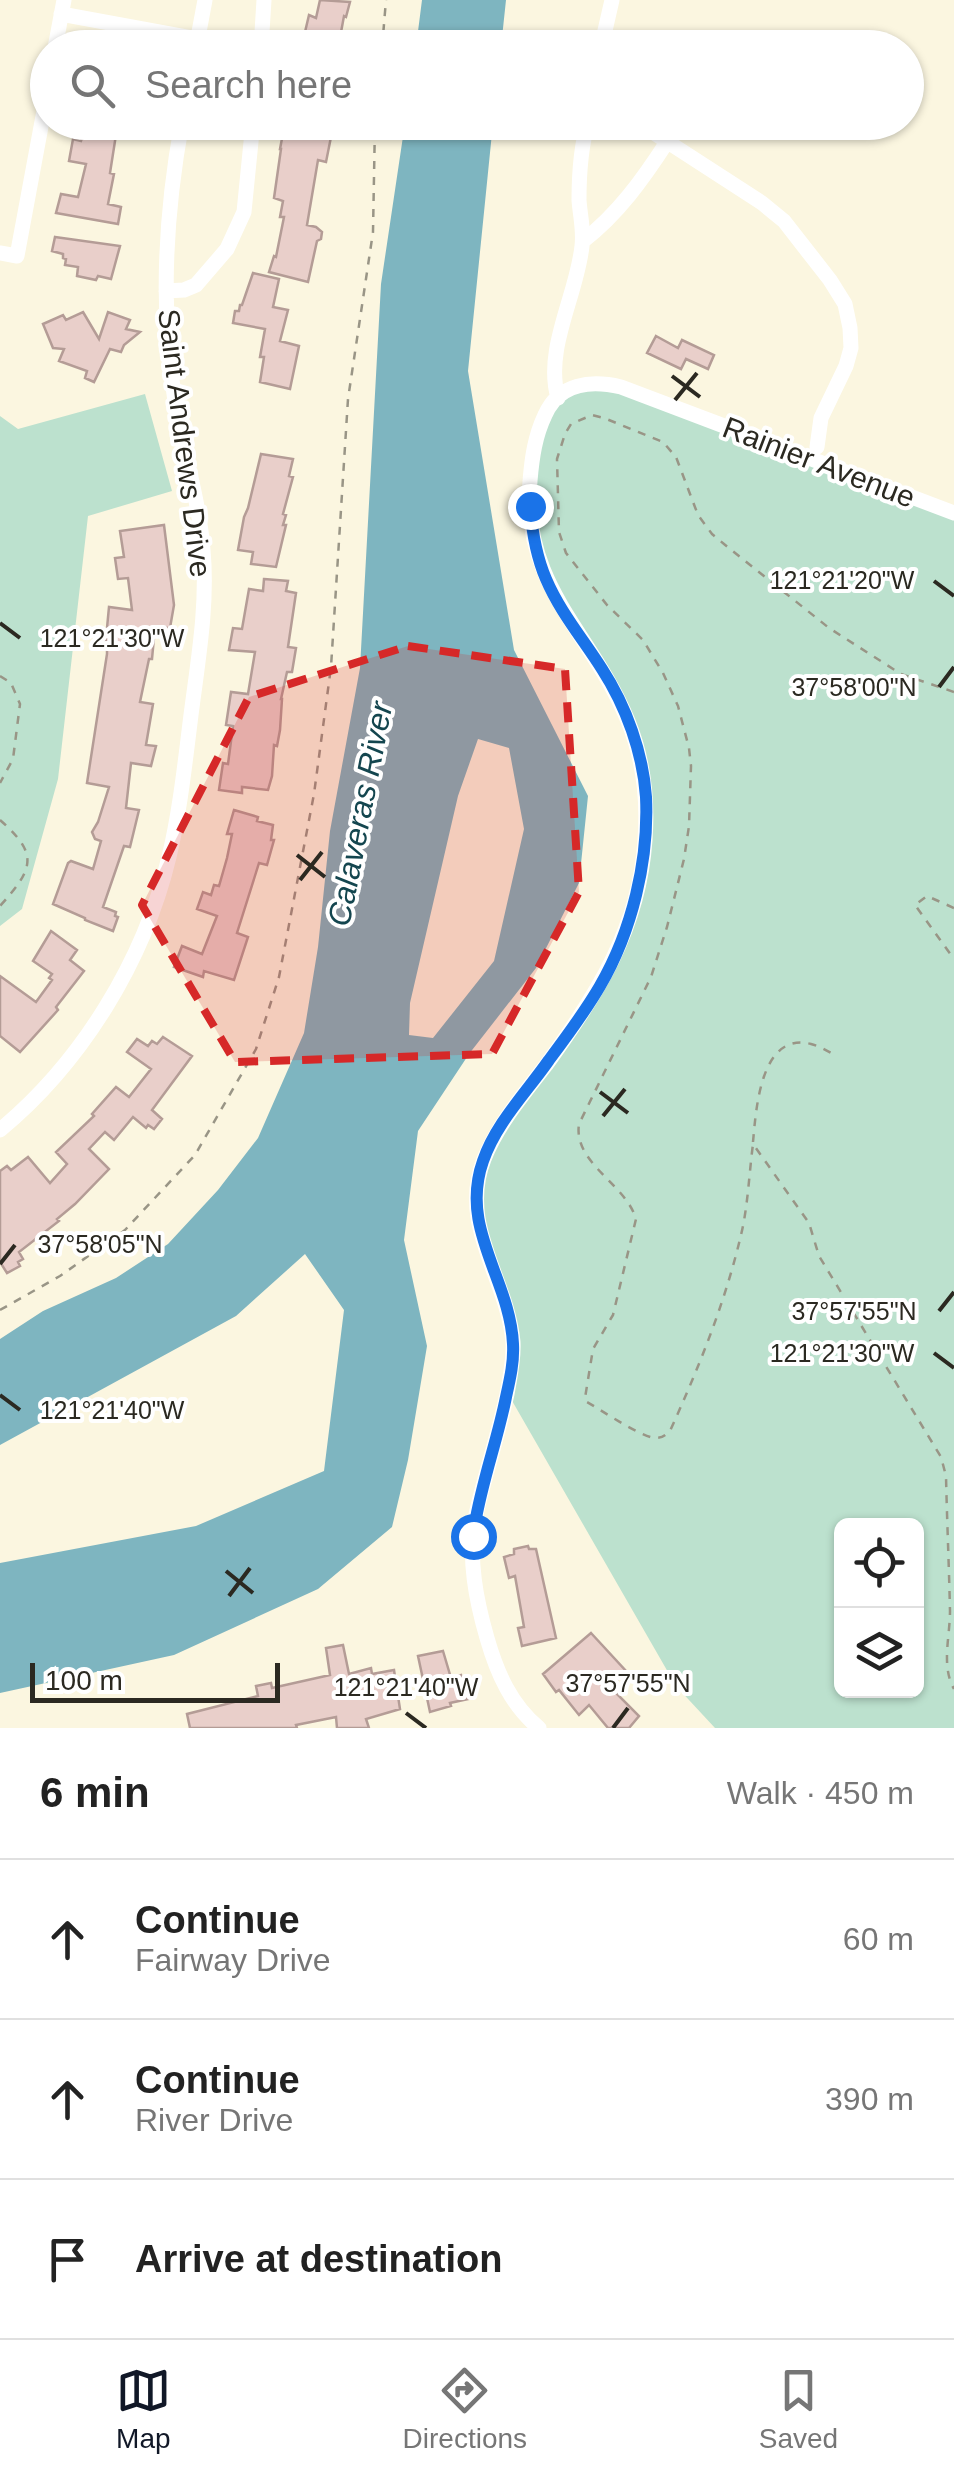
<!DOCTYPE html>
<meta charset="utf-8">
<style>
:root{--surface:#fff;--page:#f2f2f2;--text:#222;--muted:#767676;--line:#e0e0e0;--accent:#111827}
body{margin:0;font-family:Helvetica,sans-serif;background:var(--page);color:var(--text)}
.controls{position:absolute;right:30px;bottom:30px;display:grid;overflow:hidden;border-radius:15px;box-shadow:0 2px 8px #0004}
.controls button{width:90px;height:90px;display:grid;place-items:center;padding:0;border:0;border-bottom:2px solid var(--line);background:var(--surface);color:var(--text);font:50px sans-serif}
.scale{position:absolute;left:30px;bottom:25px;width:250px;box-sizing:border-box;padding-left:10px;border:5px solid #2b2921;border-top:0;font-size:28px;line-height:35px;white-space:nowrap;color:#2b2921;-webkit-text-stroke:8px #fff;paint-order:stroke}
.stop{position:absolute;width:30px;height:30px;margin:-22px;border:8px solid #1a73e8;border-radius:50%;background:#fff}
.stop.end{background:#1a73e8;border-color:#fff;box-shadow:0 2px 10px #0008}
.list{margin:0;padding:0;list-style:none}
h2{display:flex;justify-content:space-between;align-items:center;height:130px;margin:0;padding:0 40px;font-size:42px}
h2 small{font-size:32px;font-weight:400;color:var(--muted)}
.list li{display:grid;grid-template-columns:65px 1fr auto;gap:30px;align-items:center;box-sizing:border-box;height:160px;padding:0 40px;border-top:2px solid var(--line)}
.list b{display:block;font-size:38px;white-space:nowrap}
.list p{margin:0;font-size:32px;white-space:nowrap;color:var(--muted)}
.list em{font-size:32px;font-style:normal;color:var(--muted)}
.icon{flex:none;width:55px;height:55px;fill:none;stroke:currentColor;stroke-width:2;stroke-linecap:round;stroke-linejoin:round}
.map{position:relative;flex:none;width:954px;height:1728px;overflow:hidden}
.search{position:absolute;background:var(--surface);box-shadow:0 2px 8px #0004;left:30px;right:30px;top:30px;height:110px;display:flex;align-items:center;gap:25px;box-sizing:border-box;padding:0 35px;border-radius:55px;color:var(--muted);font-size:38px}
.sheet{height:610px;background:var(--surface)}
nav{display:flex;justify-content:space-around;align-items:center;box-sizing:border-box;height:140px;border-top:2px solid var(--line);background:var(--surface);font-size:28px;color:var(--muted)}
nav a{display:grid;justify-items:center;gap:5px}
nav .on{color:var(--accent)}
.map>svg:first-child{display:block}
.green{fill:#bce1ce;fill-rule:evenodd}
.water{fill:#7eb5c0;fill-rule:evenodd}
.building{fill:#e9cfca;stroke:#b49c96;stroke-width:2.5}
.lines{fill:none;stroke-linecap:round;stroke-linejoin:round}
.path{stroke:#999586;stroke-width:2.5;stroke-dasharray:8 8;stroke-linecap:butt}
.minor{stroke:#fff;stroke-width:15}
.route{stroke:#1a73e8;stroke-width:12}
.marked{fill:#d62828;fill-opacity:0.2;stroke:#d62828;stroke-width:8;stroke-dasharray:20 12;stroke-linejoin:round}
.ticks{fill:none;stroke:#2b2921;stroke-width:4}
.labels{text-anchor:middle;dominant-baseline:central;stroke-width:8;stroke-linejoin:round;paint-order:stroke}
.street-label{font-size:30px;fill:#2b2921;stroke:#fff}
.water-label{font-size:32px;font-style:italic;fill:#14464f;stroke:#fff}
.ticks-label{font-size:25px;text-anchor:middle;fill:#2b2921;stroke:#fff;stroke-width:8;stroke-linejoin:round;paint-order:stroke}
</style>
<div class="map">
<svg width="954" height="1728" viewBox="0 0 954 1728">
<rect width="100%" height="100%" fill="#fbf6e0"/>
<path class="green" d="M 585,383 L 621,387 L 954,513 L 954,1728 L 715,1728 L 676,1686 L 507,1392 L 513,1339 L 480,1234 L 478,1180 L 504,1121 L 602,983 L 645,842 L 635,739 L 534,543 L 531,463 L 549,406 ZM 842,1526 L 916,1526 L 916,1690 L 842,1690 Z
M 145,394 L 172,491 L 88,516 L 58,779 L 22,909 L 0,926 L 0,416 L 18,429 Z"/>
<path class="water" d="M 422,0 L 506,0 L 501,47 L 416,47 Z
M 405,123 L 493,123 L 468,371 L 514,650 L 588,796 L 579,883 L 536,968 L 469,1054 L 418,1131 L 404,1240 L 427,1346 L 408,1460 L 392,1527 L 318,1589 L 174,1655 L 0,1693 L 0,1563 L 196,1526 L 324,1471 L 344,1310 L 305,1254 L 236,1316 L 0,1445 L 0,1339 L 43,1311 L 116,1278 L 168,1244 L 218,1190 L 258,1138 L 304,1033 L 318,947 L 330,831 L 360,668 L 381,284 ZM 478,739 L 509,748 L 524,829 L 494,961 L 433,1038 L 409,1035 L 410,1003 L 458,796 Z"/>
<path class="building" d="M 320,0 L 350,2 L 346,17 L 344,16 L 339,43 L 314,38 L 314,34 L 305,32 L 309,15 L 316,18 Z
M 87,122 L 118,122 L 110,173 L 114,174 L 108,204 L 121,207 L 118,224 L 56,213 L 61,194 L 78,197 L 86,164 L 69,161 L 73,139 L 81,141 Z
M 300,122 L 334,122 L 326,162 L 318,160 L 307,225 L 316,227 L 322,232 L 321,239 L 317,241 L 308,282 L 269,272 L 274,256 L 276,257 L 284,217 L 280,217 L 283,201 L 274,198 L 281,149 L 280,149 L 284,128 L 298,131 Z
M 55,237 L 120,246 L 111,279 L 98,276 L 96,280 L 77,276 L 78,267 L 65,265 L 66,259 L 63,258 L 63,254 L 52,251 Z
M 253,273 L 279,279 L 273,307 L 288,310 L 280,341 L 299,346 L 290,389 L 260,382 L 264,357 L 260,357 L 265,329 L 233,323 L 235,311 L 239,311 L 240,305 L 242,305 Z
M 83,312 L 99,339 L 108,312 L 130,320 L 126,329 L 140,332 L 124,345 L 121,352 L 110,349 L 94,382 L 85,378 L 87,371 L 59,361 L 64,349 L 53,348 L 43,324 L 63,315 L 66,320 Z
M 656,336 L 678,348 L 682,340 L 714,355 L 708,369 L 686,359 L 681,369 L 647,353 Z
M 261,454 L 293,459 L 289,476 L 293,477 L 283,514 L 286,515 L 283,525 L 286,525 L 276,567 L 251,564 L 253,552 L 238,550 L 244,517 L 248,508 Z
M 164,525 L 174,605 L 170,628 L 155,627 L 152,659 L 149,659 L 140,702 L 153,704 L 146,745 L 156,746 L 151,766 L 131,763 L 126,808 L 139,810 L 130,847 L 124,846 L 103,907 L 116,912 L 115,916 L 118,917 L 113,931 L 85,920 L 85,918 L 53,904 L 68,863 L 71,861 L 93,869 L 101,841 L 95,839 L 92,832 L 98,822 L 109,787 L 87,783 L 107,654 L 107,650 L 105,649 L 109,607 L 132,610 L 128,578 L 118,579 L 115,558 L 124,557 L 120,531 Z
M 264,579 L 288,581 L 286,591 L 296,593 L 288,647 L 296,648 L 292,672 L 287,672 L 281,699 L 282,699 L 280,730 L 277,746 L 274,745 L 272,776 L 268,790 L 242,787 L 242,793 L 219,790 L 223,763 L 228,764 L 233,726 L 226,725 L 231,692 L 248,694 L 255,652 L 229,650 L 233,628 L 242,629 L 249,589 L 263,591 Z
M 234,810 L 258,817 L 257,821 L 273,825 L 271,840 L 274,840 L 267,865 L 259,863 L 237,933 L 248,937 L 234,980 L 204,971 L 203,977 L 174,967 L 182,946 L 202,954 L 217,916 L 197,909 L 203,892 L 211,895 L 214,885 L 219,886 L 227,858 L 232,834 L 227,834 Z
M 51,931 L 77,950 L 70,960 L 84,971 L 56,1007 L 58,1010 L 20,1052 L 0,1036 L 0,976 L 36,1002 L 52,980 L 49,978 L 52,974 L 33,961 Z
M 163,1037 L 192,1056 L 152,1110 L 162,1119 L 154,1129 L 148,1125 L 146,1128 L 133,1117 L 114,1140 L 105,1132 L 89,1149 L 109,1169 L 75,1204 L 57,1219 L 59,1221 L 19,1252 L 23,1259 L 18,1262 L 20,1266 L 7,1273 L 0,1262 L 0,1171 L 7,1166 L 11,1170 L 28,1157 L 50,1183 L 67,1164 L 56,1152 L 94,1116 L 92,1114 L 116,1087 L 129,1097 L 151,1069 L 127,1052 L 137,1039 L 148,1046 L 152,1041 L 157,1044 Z
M 528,1546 L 529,1549 L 536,1549 L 556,1638 L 522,1646 L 518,1628 L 524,1627 L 515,1576 L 509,1578 L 504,1557 L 514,1554 L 514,1549 Z
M 591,1633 L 626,1671 L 610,1687 L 639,1716 L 629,1728 L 608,1728 L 589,1705 L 579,1715 L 559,1690 L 556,1692 L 543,1674 Z
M 343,1645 L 349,1674 L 371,1668 L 372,1674 L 394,1670 L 400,1709 L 366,1719 L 369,1728 L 337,1728 L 336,1717 L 296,1725 L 297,1728 L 190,1728 L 187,1714 L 258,1696 L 256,1686 L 271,1683 L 272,1688 L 330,1675 L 326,1648 Z
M 443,1651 L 451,1678 L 461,1675 L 468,1699 L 450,1703 L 451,1706 L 430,1712 L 418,1656 Z"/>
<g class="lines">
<path class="path" d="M 382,48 L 386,0
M 0,676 L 11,683 L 20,704 L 13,759 L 0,783
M 954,692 L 901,674 L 829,628 L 724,544 L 712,534 L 698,515 L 676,457 L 663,442 L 604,418 L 592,415 L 571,424 L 565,434 L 557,459 L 559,532 L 566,553 L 607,605 L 643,640 L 663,673 L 678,706 L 689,748 L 691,766 L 689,826 L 684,859 L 667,927 L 651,977 L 579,1124 C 573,1163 626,1184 636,1219 L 613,1315 L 593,1349 L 585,1398 L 587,1402 C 601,1410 641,1437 655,1438 C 663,1438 664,1436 670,1431 C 699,1367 725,1303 741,1235 C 748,1206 749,1174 753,1144 L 809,1223 L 819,1256 L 941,1457 L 946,1476 C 947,1521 949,1566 950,1611 C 950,1637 941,1666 954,1689
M 0,820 C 40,855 33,869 0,906
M 954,908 L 927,896 L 915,905 L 954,959
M 753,1142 C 756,1111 760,1031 811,1044 C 819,1046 826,1050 833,1054
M 0,1310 L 60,1276 L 125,1230 L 195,1155 L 256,1049 L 279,977 L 314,794 L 331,667 L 348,399 L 373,232 L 375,122"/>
<path class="minor" d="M 61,14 L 197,39
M 55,48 L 64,0
M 196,48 L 205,0
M 261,48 L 264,0
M 601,48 L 612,0
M 637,122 L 762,203 L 784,221 L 830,280 L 845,304 L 850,328 L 851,348 L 846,366 L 821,418 L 817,447
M 583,241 C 618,214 643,179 667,142
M 0,253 L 17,256 L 48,89
M 166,291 L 184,290 L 196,285 L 227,249 L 244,212 L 253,122
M 558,398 C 544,349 577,295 582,246 C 584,230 580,215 579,200 C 579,175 581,146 588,122
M 0,1130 C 82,1062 144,961 169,857 C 180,811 185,763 191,715 C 198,660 208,605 203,550 C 199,499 183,451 175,401 C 160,308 165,215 182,122
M 539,1728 C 511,1705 497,1673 487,1638 C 476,1600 468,1559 475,1519 C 484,1477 498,1436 507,1394 C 510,1377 514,1360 513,1342 C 507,1277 458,1226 484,1159 C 498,1124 523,1095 546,1065 C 597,995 639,929 645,840 C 648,799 643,758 628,721 C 592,632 522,588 530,481 C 532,457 535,436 545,415 C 559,383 591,380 621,387 L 954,513"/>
</g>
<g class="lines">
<path class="route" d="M 473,1536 C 479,1489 497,1443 506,1397 C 510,1379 514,1362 513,1344 C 510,1279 459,1229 483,1161 C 496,1123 526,1093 549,1060 C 567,1036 585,1012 600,986 C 632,931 649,860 646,797 C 643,753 626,706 602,669 C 583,639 560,612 546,579 C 536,556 532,531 530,506"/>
</g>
<path class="marked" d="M 408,646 L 565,669 L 579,892 L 492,1054 L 235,1062 L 142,905 L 249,697 Z"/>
<path class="ticks" d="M 672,376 L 700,397M 675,400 L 697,373M 934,581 L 954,596M 0,623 L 20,638M 939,687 L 954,667M 297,855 L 325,877M 300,880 L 322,852M 600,1092 L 628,1113M 603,1116 L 625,1089M 0,1264 L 15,1245M 939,1311 L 954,1292M 934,1353 L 954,1368M 0,1395 L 20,1410M 226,1571 L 253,1593M 229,1596 L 250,1568M 406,1713 L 426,1728M 613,1728 L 628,1708"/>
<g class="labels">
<g class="street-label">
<text transform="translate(185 443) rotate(83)">Saint Andrews Drive</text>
<text transform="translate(819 462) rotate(21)">Rainier Avenue</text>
</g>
<g class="water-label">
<text transform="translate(360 814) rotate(-79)">Calaveras River</text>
</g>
</g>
<g class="ticks-label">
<text x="842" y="589">121°21'20"W</text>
<text x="112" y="647">121°21'30"W</text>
<text x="854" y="696">37°58'00"N</text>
<text x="100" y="1253">37°58'05"N</text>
<text x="854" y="1320">37°57'55"N</text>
<text x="842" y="1362">121°21'30"W</text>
<text x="112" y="1419">121°21'40"W</text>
<text x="628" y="1692">37°57'55"N</text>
<text x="406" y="1696">121°21'40"W</text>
</g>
</svg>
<div class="controls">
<button><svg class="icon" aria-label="locate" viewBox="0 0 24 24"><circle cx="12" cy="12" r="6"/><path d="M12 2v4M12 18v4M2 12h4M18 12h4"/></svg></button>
<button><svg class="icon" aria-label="layers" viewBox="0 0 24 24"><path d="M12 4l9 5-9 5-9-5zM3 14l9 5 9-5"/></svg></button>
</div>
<div class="scale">100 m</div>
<div class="stop" style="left:473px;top:1536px"></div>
<div class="stop end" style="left:530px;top:506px"></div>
<div class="search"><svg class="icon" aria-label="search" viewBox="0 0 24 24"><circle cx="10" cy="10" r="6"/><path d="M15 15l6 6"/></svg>Search here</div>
</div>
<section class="sheet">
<h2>6 min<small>Walk · 450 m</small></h2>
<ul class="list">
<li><svg class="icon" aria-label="ahead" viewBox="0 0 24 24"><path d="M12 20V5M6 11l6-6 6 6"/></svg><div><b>Continue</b><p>Fairway Drive</p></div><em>60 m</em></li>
<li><svg class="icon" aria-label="ahead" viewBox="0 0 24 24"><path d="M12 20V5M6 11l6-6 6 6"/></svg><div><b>Continue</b><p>River Drive</p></div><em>390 m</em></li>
<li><svg class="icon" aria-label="arrive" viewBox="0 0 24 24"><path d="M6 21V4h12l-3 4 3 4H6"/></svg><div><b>Arrive at destination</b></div></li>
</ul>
</section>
<nav>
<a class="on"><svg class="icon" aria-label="map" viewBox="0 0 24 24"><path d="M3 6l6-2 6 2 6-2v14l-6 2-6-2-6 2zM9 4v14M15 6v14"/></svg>Map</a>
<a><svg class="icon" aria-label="directions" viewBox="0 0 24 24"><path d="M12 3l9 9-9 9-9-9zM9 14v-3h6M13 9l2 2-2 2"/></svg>Directions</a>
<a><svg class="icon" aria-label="saved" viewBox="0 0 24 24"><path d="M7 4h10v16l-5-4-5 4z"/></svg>Saved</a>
</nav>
